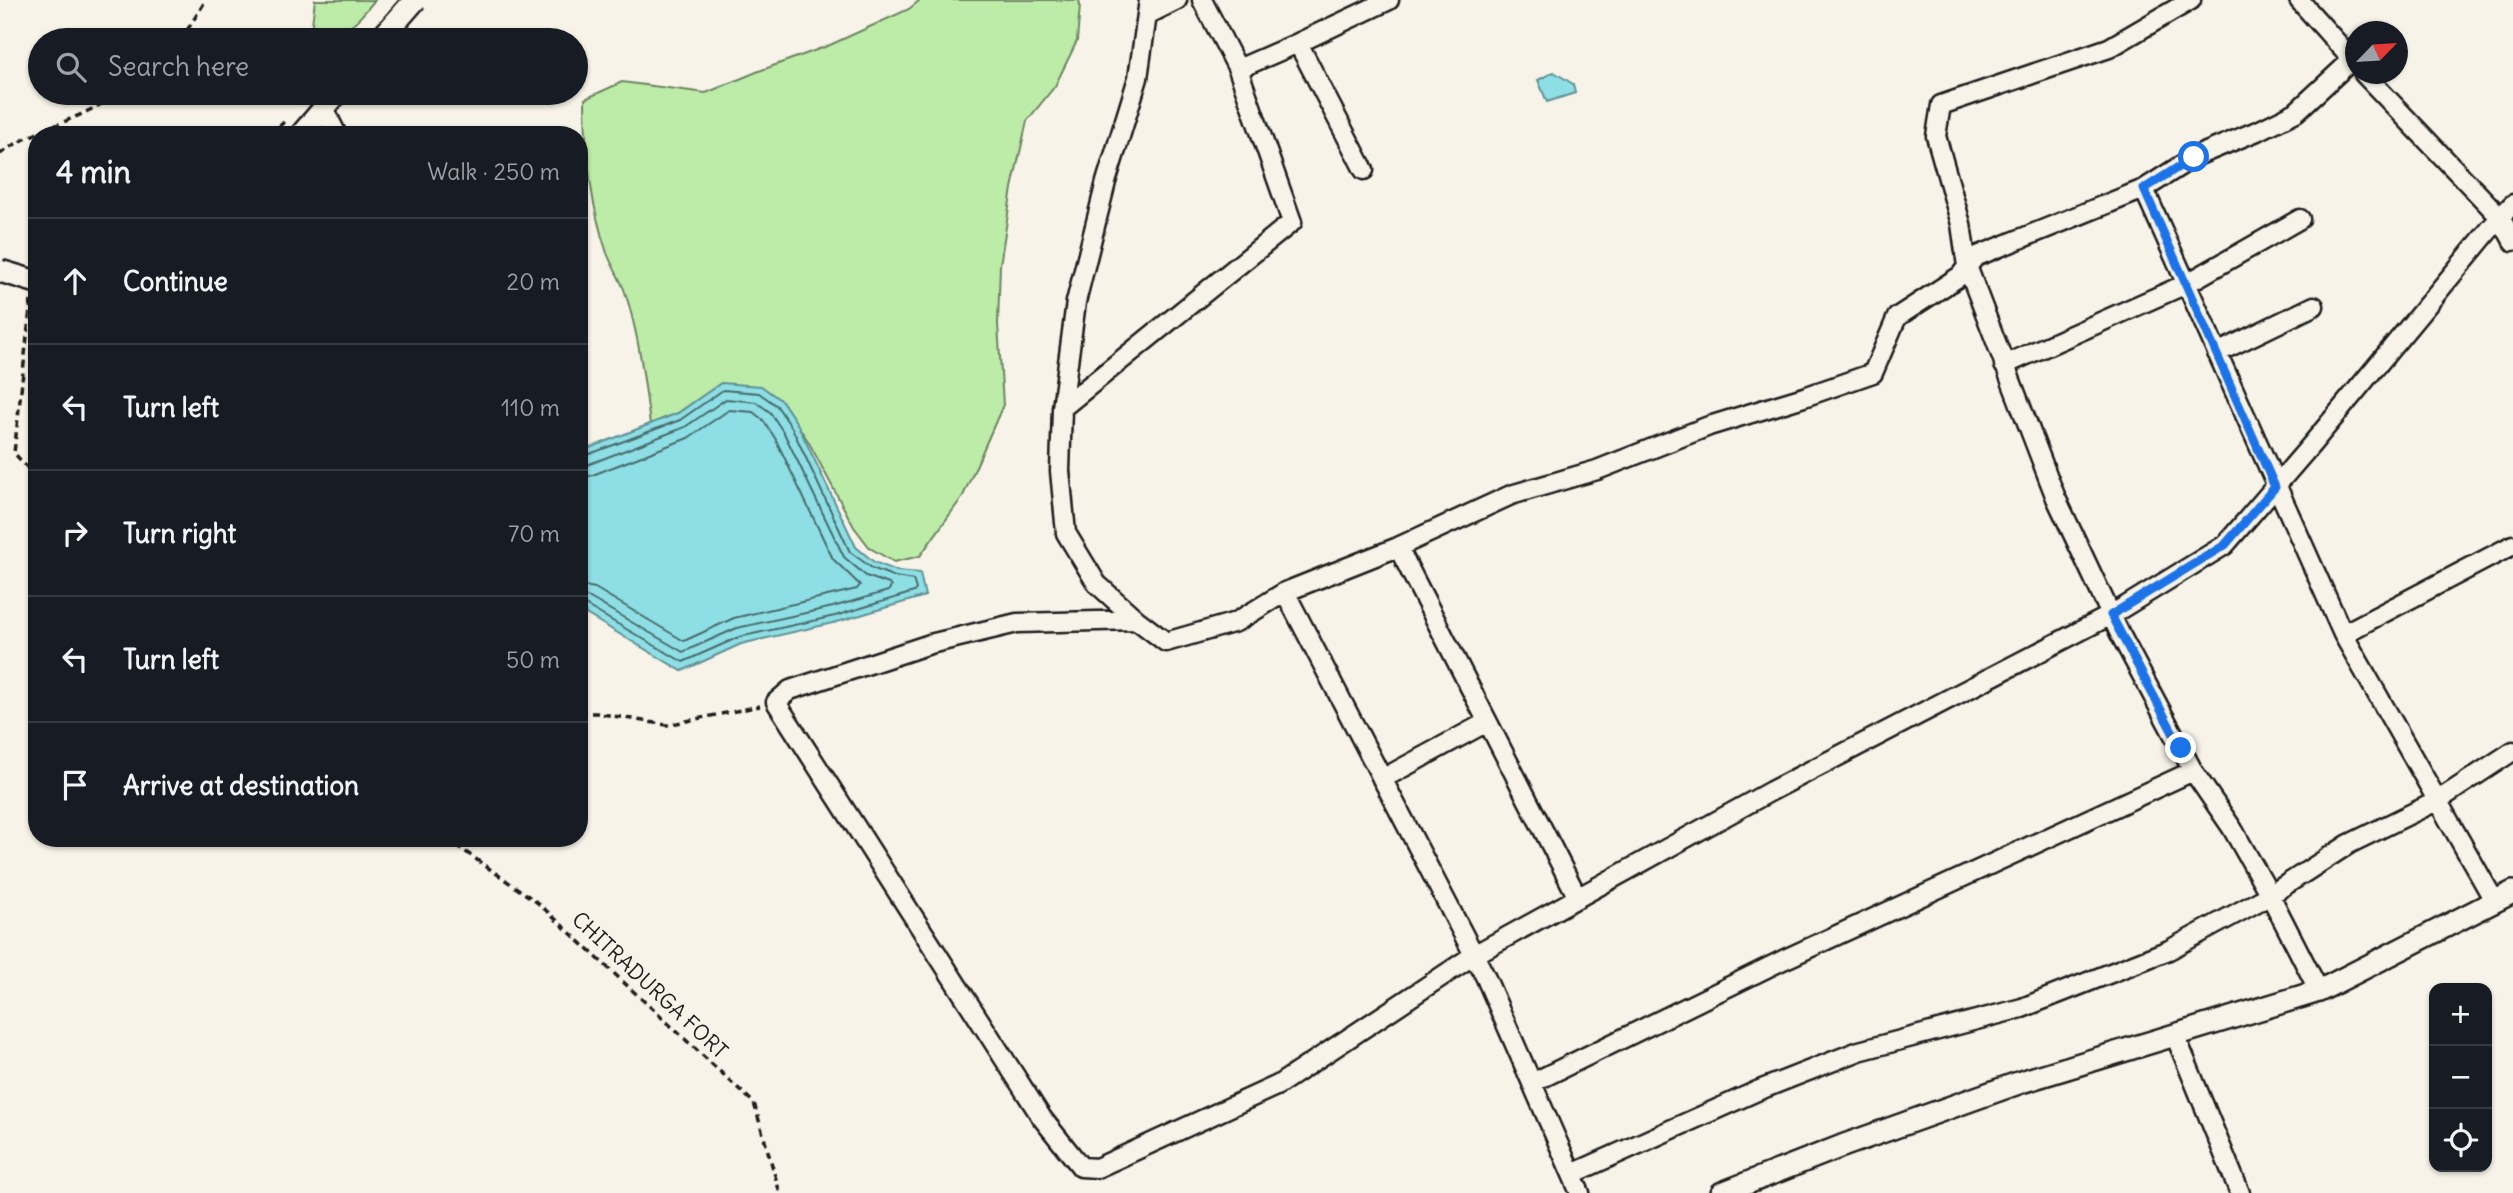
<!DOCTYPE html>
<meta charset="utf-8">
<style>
:root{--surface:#171b24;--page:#20242c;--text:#f1f3f6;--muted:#9ea1a6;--line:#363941}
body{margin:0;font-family:Delius,sans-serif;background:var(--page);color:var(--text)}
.controls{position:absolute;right:21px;bottom:21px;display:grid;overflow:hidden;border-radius:14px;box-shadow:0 2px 5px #0004}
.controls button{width:63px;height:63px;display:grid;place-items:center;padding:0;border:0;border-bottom:2px solid var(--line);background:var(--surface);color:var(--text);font:35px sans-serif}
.compass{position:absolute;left:2345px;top:21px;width:63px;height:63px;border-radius:50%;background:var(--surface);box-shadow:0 2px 5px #0004;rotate:65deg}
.stop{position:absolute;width:21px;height:21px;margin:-16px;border:5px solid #1a73e8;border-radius:50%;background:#fff}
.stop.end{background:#1a73e8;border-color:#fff;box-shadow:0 2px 7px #0008}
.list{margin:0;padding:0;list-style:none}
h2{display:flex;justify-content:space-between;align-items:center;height:91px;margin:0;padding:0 28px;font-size:30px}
h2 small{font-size:23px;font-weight:400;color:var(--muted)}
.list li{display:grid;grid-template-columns:46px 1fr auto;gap:21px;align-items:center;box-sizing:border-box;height:126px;padding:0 28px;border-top:2px solid var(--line)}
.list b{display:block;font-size:26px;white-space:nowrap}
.list em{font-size:23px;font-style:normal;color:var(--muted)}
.icon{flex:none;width:38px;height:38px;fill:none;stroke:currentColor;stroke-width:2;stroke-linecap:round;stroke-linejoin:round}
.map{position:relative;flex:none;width:2513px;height:1193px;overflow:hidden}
.search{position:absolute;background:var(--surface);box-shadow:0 2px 5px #0004;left:28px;top:28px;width:560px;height:77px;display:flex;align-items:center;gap:18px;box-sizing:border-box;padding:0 24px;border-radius:38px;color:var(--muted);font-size:26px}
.panel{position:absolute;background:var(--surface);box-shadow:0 2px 5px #0004;left:28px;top:126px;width:560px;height:721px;border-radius:28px}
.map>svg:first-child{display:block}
.green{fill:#bdeba8;stroke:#6c8462;stroke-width:2}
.water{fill:#8ddfe5;stroke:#609195;stroke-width:2}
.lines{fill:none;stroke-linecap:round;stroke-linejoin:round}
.shore{stroke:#496a6c;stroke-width:2}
.minor-casing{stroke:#1c1c1c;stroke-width:23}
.tertiary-casing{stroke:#1c1c1c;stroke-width:26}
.path{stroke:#1c1c1c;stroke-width:3.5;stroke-dasharray:7 5;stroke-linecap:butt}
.minor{stroke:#f7f3e8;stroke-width:18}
.tertiary{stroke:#f7f3e8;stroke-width:21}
.tertiary-bridge-casing{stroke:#1c1c1c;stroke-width:26;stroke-linecap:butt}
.tertiary-bridge{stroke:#f7f3e8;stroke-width:21}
.route{stroke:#1a73e8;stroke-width:9}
.labels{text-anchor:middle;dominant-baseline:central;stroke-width:5;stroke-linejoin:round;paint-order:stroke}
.street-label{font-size:21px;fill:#1c1c1c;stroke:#f7f3e8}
</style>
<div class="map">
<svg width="2513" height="1193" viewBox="0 0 2513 1193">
<rect width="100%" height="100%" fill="#f7f3e8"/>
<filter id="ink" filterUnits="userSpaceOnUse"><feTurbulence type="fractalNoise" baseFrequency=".0143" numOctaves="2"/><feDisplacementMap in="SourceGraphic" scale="14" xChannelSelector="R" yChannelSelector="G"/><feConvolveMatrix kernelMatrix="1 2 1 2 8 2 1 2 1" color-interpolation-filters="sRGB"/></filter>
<g filter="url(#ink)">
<path class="green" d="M 315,0 L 375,0 C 354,24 345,40 310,40 Z
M 920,0 L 1079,0 L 1080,5 L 1077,41 L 1055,86 L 1027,121 L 1012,188 L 1000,265 L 998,324 L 1003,405 L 963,496 L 920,556 L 894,562 L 870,548 L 854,527 L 808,441 L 782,401 L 721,383 L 678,413 L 650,424 C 644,379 639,335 625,292 C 620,278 612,266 607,253 C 590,204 585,150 585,99 L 622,82 L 706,93 L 759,71 L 830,45 L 909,9 Z"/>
<path class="water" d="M 1554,72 L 1573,84 L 1575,93 L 1547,102 L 1538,80 Z
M 721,383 L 761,386 L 782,401 L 798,425 L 856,547 L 874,562 L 897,571 L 920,573 L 925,596 L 837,622 L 741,644 L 682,671 L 579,610 L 579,452 L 678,413 Z"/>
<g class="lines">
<path class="shore" d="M 579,458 L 680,420 L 723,390 L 759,393 L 777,406 L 792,428 L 850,552 L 872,568 L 895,577 L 913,580 L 916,589 L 914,592 L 835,616 L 739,637 L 683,662 L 585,605 L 579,604
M 579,466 L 587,465 L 685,427 L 726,399 L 756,402 L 770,412 L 784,433 L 844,557 L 866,576 L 889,584 L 891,587 L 888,591 L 833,607 L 737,628 L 683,652 L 590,598 L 579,595
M 579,477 L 590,476 L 688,438 L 729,410 L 753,412 L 763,420 L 775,438 L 833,559 L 860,585 L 857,589 L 734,618 L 684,641 L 595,588 L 579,585"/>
<defs>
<path id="minor" d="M 1149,0 L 1138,78 L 1106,182 L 1076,302 L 1062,408 L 1060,471 L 1066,533 L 1097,584 L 1137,620 L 1166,642 L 1236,622 L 1285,592 L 1398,547 L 1511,495 L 1597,470 L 1709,426 L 1804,397 L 1873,373 L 1897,317 L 1960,276 L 1975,257 L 2144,189 L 2194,157 L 2262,129 L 2296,112 L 2352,60
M 2191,0 L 2109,48 L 1941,105 L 1936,136 L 1961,224 L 1967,266 L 2056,498 L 2120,634 L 2193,771 L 2232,828 L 2270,895 L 2319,991
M 2299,0 L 2356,64
M 1149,14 L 1177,0
M 1298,43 L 1364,170
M 1238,69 L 1298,43 L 1389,0
M 2364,74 L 2500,217 L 2513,241
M 324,109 L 337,135
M 2144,189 L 2343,634 L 2495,902
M 2217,353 L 2314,306
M 2004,365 L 2186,284 L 2300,219
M 1062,408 L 1292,222 L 1238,69 L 1202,0
M 1398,547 L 1578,898
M 1285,592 L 1485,976 L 1580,1193
M 1137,620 L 1017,623 L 930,644 L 790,690 L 776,702 L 1042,1118 L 1081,1167 L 1097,1168 L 1278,1085 L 1474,955 L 1771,791 L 2111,615 L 2225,545 L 2312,444 L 2500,217 L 2513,204
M 2343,634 L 2513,545
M 1382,779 L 1487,722
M 2175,1035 L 2240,1193
M 1532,1083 L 1783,960 L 2193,771
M 1572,1174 L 1757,1091 L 1859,1051 L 2022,1008 L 2169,950 L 2270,895 L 2349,844 L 2437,801 L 2513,751"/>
<path id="tertiary" d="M 301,135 L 337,93
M 1722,1193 L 1842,1146 L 2021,1082 L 2319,991 L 2513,892"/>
</defs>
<use href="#minor" class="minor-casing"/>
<use href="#tertiary" class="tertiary-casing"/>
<path class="path" d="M 181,40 L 206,0
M 270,135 L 284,122
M 0,154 C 36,128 82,120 118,93
M 31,301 L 14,453 L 37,478
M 579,713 L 596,713 L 667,725 L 760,706
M 446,838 L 538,903 L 754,1103 L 780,1193"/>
<use href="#minor" class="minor"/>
<use href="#tertiary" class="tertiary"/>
<defs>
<path id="tertiary-bridge" d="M 380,40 L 415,0
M 0,271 L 37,282"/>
</defs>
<use href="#tertiary-bridge" class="tertiary-bridge-casing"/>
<use href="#tertiary-bridge" class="tertiary-bridge"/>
</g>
</g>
<g class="lines" filter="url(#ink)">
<path class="route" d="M 2181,748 L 2111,615 L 2225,545 L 2275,487 L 2144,189 L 2194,157"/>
</g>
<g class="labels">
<g class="street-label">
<text transform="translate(650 985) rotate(43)">CHITRADURGA FORT</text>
</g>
</g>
</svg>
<div class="controls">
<button>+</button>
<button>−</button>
<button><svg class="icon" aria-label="locate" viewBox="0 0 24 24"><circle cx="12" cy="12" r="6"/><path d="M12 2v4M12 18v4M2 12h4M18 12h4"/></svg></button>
</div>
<svg class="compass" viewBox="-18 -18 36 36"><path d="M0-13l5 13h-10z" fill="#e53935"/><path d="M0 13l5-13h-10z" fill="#9ea1a6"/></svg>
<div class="stop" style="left:2194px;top:157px"></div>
<div class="stop end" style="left:2181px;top:748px"></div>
<div class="search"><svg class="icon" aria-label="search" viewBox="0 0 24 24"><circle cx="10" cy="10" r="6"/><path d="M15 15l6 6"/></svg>Search here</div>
<section class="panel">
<h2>4 min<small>Walk · 250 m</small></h2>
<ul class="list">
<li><svg class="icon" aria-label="ahead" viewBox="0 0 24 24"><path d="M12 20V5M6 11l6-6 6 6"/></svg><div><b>Continue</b></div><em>20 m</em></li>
<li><svg class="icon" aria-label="left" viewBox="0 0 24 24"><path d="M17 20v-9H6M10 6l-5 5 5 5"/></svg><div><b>Turn left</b></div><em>110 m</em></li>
<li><svg class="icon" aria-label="right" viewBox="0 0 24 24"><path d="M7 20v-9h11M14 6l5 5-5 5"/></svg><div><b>Turn right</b></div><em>70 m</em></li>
<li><svg class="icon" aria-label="left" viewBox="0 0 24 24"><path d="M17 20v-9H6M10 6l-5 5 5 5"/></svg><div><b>Turn left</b></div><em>50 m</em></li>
<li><svg class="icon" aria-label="arrive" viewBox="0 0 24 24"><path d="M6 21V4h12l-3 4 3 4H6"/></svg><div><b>Arrive at destination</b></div></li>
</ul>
</section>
</div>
